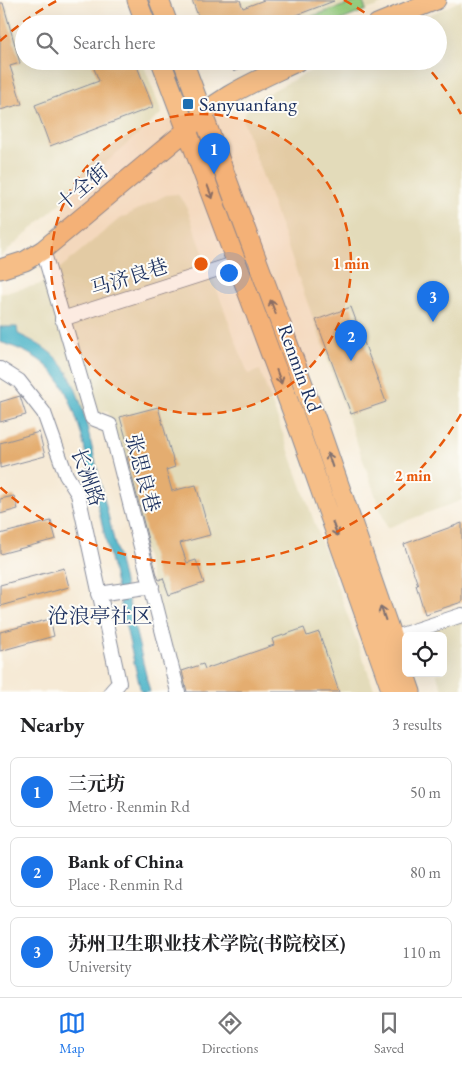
<!DOCTYPE html>
<meta charset="utf-8">
<style>
:root{--surface:#fff;--page:#f6f6f6;--text:#202124;--muted:#757577;--line:#e0e0e0;--accent:#1a73e8}
body{margin:0;font-family:"EB Garamond","Noto Serif SC",serif;background:var(--page);color:var(--text)}
.controls{position:absolute;right:15px;bottom:15px;display:grid;overflow:hidden;border-radius:8px;box-shadow:0 5px 20px #0002}
.controls button{width:45px;height:45px;display:grid;place-items:center;padding:0;border:0;border-bottom:1px solid var(--line);background:var(--surface);color:var(--text);font:25px sans-serif}
.you{position:absolute;left:228px;top:272px;width:18px;height:18px;margin:-12px;border:4px solid #fff;border-radius:50%;background:#1a73e8;box-shadow:0 0 0 8px #1a73e833}
.badge{display:grid;place-items:center;width:32px;height:32px;border-radius:50%;background:var(--accent);color:#fff;font-size:16px;font-weight:700}
.pin{position:absolute;translate:-50% -41px;filter:drop-shadow(0 1px 2px #0008)}
.pin::after{content:'';position:absolute;top:26px;width:18px;height:15px;background:inherit;clip-path:polygon(0 0,100% 0,50% 100%)}
.list{margin:0;padding:0;list-style:none}
h2{display:flex;justify-content:space-between;align-items:center;height:65px;margin:0;padding:0 20px;font-size:21px}
h2 small{font-size:16px;font-weight:400;color:var(--muted)}
.list li{display:grid;grid-template-columns:32px 1fr auto;gap:15px;align-items:center;box-sizing:border-box;height:70px;margin:0 10px 10px;padding:0 10px;border:1px solid var(--line);border-radius:8px}
.list b{display:block;font-size:19px;white-space:nowrap}
.list p{margin:0;font-size:16px;white-space:nowrap;color:var(--muted)}
.list em{font-size:16px;font-style:normal;color:var(--muted)}
.icon{flex:none;width:28px;height:28px;fill:none;stroke:currentColor;stroke-width:2;stroke-linecap:round;stroke-linejoin:round}
.map{position:relative;flex:none;width:462px;height:692px;overflow:hidden}
.search{position:absolute;background:var(--surface);box-shadow:0 5px 20px #0002;left:15px;right:15px;top:15px;height:55px;display:flex;align-items:center;gap:12px;box-sizing:border-box;padding:0 18px;border-radius:28px;color:var(--muted);font-size:19px}
.sheet{height:305px;background:var(--surface)}
nav{display:flex;justify-content:space-around;align-items:center;box-sizing:border-box;height:70px;border-top:1px solid var(--line);background:var(--surface);font-size:14px;color:var(--muted)}
nav a{display:grid;justify-items:center;gap:2px}
nav .on{color:var(--accent)}
.map>svg:first-child{display:block}
.built{fill:#e3dbba}
.green{fill:#95cc7e;stroke:#587e6e}
.water{fill:#49b3c7;stroke:#327192}
.building{fill:#e4ad6f}
.lines{fill:none;stroke-linecap:round;stroke-linejoin:round}
.minor-casing{stroke:#888c9a;stroke-width:16}
.major-casing{stroke:#888c9a;stroke-width:21}
.minor{stroke:#fff;stroke-width:14}
.major{stroke:#f6be87;stroke-width:19}
.oneway{stroke:#7e6f70}
.ring{fill:none;stroke:#e8590c;stroke-width:2.5;stroke-dasharray:9 6}
.poi-dot{fill:#1f6fb2;stroke:#fdfcf7;stroke-width:2}
.labels{text-anchor:middle;dominant-baseline:central;stroke-width:4;stroke-linejoin:round;paint-order:stroke}
.poi-label{font-size:20px;fill:#1b2f5e;stroke:#fdfcf7;text-anchor:start}
.street-label{font-size:20px;fill:#1b2f5e;stroke:#fdfcf7}
.neighbourhood-label{font-size:21px;fill:#1b2f5e;stroke:#fdfcf7}
.centre{fill:#e8590c;stroke:#fdfcf7;stroke-width:2.5}
.ring-label{font-size:15px;text-anchor:middle;font-weight:bold;fill:#e8590c;stroke:#fdfcf7;stroke-width:4;stroke-linejoin:round;paint-order:stroke}
</style>
<div class="map">
<svg width="462" height="692" viewBox="0 0 462 692">
<rect width="100%" height="100%" fill="#fdfcf7"/>
<filter id="ink" filterUnits="userSpaceOnUse"><feTurbulence type="fractalNoise" baseFrequency=".02" numOctaves="2"/><feDisplacementMap in="SourceGraphic" scale="10" xChannelSelector="R" yChannelSelector="G"/><feConvolveMatrix kernelMatrix="1 2 1 2 8 2 1 2 1" color-interpolation-filters="sRGB"/></filter>
<filter id="wash" filterUnits="userSpaceOnUse"><feTurbulence type="fractalNoise" baseFrequency=".0096" numOctaves="4" result="noise"/><feDisplacementMap in="SourceGraphic" scale="20" xChannelSelector="R" yChannelSelector="G"/><feGaussianBlur stdDeviation="1.12" result="paint"/><feColorMatrix in="noise" values="0 0 0 0 0 0 0 0 0 0 0 0 0 0 0 0 0 1.4 0 .05"/><feComposite in="paint" operator="in"/></filter>
<g filter="url(#wash)">
<rect width="100%" height="100%" fill="#f6ead6"/>
<path class="built" d="M 191,0 L 392,0 L 332,24 L 200,24 Z
M 462,0 L 462,500 L 387,528 L 244,123 L 244,114 L 256,99 L 330,61 L 438,61 L 438,24 L 409,24 Z
M 7,7 L 21,47 L 24,46 L 24,61 L 142,61 L 162,113 L 0,257 L 0,8 Z
M 177,194 L 185,203 L 248,374 L 260,370 L 375,692 L 181,692 L 108,411 L 85,418 L 73,380 L 57,358 L 38,343 L 18,334 L 17,327 L 0,327 L 0,294 L 41,284 L 118,220 L 166,195 Z
M 462,618 L 462,692 L 443,692 L 436,673 L 443,673 L 443,636 L 422,636 L 422,634 Z"/>
<path class="green" d="M 362,0 L 366,10 L 332,24 L 288,24 Z"/>
<path class="water" d="M 0,327 L 17,327 L 18,334 C 63,354 72,373 85,418 L 150,692 L 141,692 L 81,433 C 65,381 54,359 0,342 Z"/>
<g id="blocks">
<path class="building" d="M 192,0 L 240,0 L 243,8 L 264,0 L 334,1 L 273,24 L 201,24 Z
M 0,3 L 3,3 L 20,63 L 10,66 L 22,104 L 0,110 Z
M 91,61 L 135,61 L 153,107 L 50,146 L 35,105 L 99,81 Z
M 229,61 L 259,61 L 234,72 Z
M 351,307 L 386,402 L 351,414 L 316,320 Z
M 20,396 L 26,415 L 0,422 L 0,402 Z
M 158,407 L 175,467 L 166,470 L 172,491 L 196,485 L 210,535 L 180,543 L 187,563 L 196,560 L 204,583 L 169,595 L 163,578 L 159,580 L 157,575 L 127,457 L 131,456 L 120,417 Z
M 39,432 L 45,456 L 0,468 L 0,443 Z
M 14,496 L 18,509 L 0,514 L 0,499 Z
M 51,521 L 56,539 L 0,554 L 0,534 Z
M 462,523 L 462,602 L 425,614 L 416,585 L 418,585 L 404,544 Z
M 64,568 L 69,587 L 0,606 L 0,585 Z
M 50,619 L 54,636 L 0,651 L 0,632 Z
M 304,628 L 307,636 L 319,632 L 339,692 L 187,692 L 182,671 L 203,664 L 205,669 L 274,645 L 272,639 Z"/>
</g>
</g>
<g filter="url(#ink)">
<use href="#blocks" fill-opacity="0" stroke="#888c9a" stroke-width="1"/>
<g class="lines">
<defs>
<path id="minor" d="M 43,250 L 92,418 L 110,425 L 178,692
M 62,319 L 237,263
M 0,369 L 19,381 L 44,413 L 66,475 L 78,494 L 119,683 L 111,692
M 99,594 L 152,586
M 392,638 L 462,615"/>
<path id="major" d="M 137,0 L 146,24
M 159,0 L 168,24
M 377,24 L 436,0
M 161,61 L 300,432 L 392,692
M 183,61 L 320,430 L 411,692
M 0,269 L 25,261 L 43,250 L 187,130 C 218,95 257,81 298,61"/>
</defs>
<use href="#minor" class="minor-casing"/>
<use href="#major" class="major-casing"/>
<use href="#minor" class="minor"/>
<use href="#major" class="major"/>
</g>
<defs><path id="oneway-shaft" d="M-6 0H5M1.5-3L5.5 0L1.5 3" fill="none" stroke-width="1.6" stroke-linecap="round" stroke-linejoin="round" transform="scale(1.25)"/></defs>
<g class="oneway">
<use href="#oneway-shaft" transform="translate(210 192) rotate(69)"/>
<use href="#oneway-shaft" transform="translate(273 307) rotate(-111)"/>
<use href="#oneway-shaft" transform="translate(279 377) rotate(70)"/>
<use href="#oneway-shaft" transform="translate(330 460) rotate(-109)"/>
<use href="#oneway-shaft" transform="translate(335 529) rotate(70)"/>
<use href="#oneway-shaft" transform="translate(383 613) rotate(-109)"/>
</g>
</g>
<circle cx="201" cy="264" r="150" fill="#e8590c" fill-opacity=".12"/>
<g class="ring">
<circle cx="201" cy="264" r="150"/>
<path d="M461 414A300 300 0 0 1 0 487M0 41A300 300 0 0 1 58 0M344 0A300 300 0 0 1 379 23M422 61A300 300 0 0 1 461 114"/>
</g>
<rect class="poi-dot" x="182" y="98" width="12" height="12" rx="2.5"/>
<g class="labels">
<g class="poi-label">
<text x="199" y="104">Sanyuanfang</text>
</g>
<g class="street-label">
<text transform="translate(82 187) rotate(-40)">十全街</text>
<text transform="translate(129 277) rotate(-18)">马济良巷</text>
<text transform="translate(300 368) rotate(70)">Renmin Rd</text>
<text transform="translate(143 473) rotate(75)">张思良巷</text>
<text transform="translate(88 477) rotate(70)">长洲路</text>
</g>
<g class="neighbourhood-label">
<text x="100" y="615">沧浪亭社区</text>
</g>
</g>
<circle cx="201" cy="264" r="8" class="centre"/>
<g class="ring-label">
<text x="351" y="269">1 min</text>
<text x="413" y="481">2 min</text>
</g>
</svg>
<div class="controls">
<button><svg class="icon" aria-label="locate" viewBox="0 0 24 24"><circle cx="12" cy="12" r="6"/><path d="M12 2v4M12 18v4M2 12h4M18 12h4"/></svg></button>
</div>
<div class="you"></div>
<div class="pin badge" style="left:214px;top:174px">1</div>
<div class="pin badge" style="left:351px;top:361px">2</div>
<div class="pin badge" style="left:433px;top:322px">3</div>
<div class="search"><svg class="icon" aria-label="search" viewBox="0 0 24 24"><circle cx="10" cy="10" r="6"/><path d="M15 15l6 6"/></svg>Search here</div>
</div>
<section class="sheet">
<h2>Nearby<small>3 results</small></h2>
<ul class="list">
<li><span class="badge">1</span><div><b>三元坊</b><p>Metro · Renmin Rd</p></div><em>50 m</em></li>
<li><span class="badge">2</span><div><b>Bank of China</b><p>Place · Renmin Rd</p></div><em>80 m</em></li>
<li><span class="badge">3</span><div><b>苏州卫生职业技术学院(书院校区)</b><p>University</p></div><em>110 m</em></li>
</ul>
</section>
<nav>
<a class="on"><svg class="icon" aria-label="map" viewBox="0 0 24 24"><path d="M3 6l6-2 6 2 6-2v14l-6 2-6-2-6 2zM9 4v14M15 6v14"/></svg>Map</a>
<a><svg class="icon" aria-label="directions" viewBox="0 0 24 24"><path d="M12 3l9 9-9 9-9-9zM9 14v-3h6M13 9l2 2-2 2"/></svg>Directions</a>
<a><svg class="icon" aria-label="saved" viewBox="0 0 24 24"><path d="M7 4h10v16l-5-4-5 4z"/></svg>Saved</a>
</nav>
